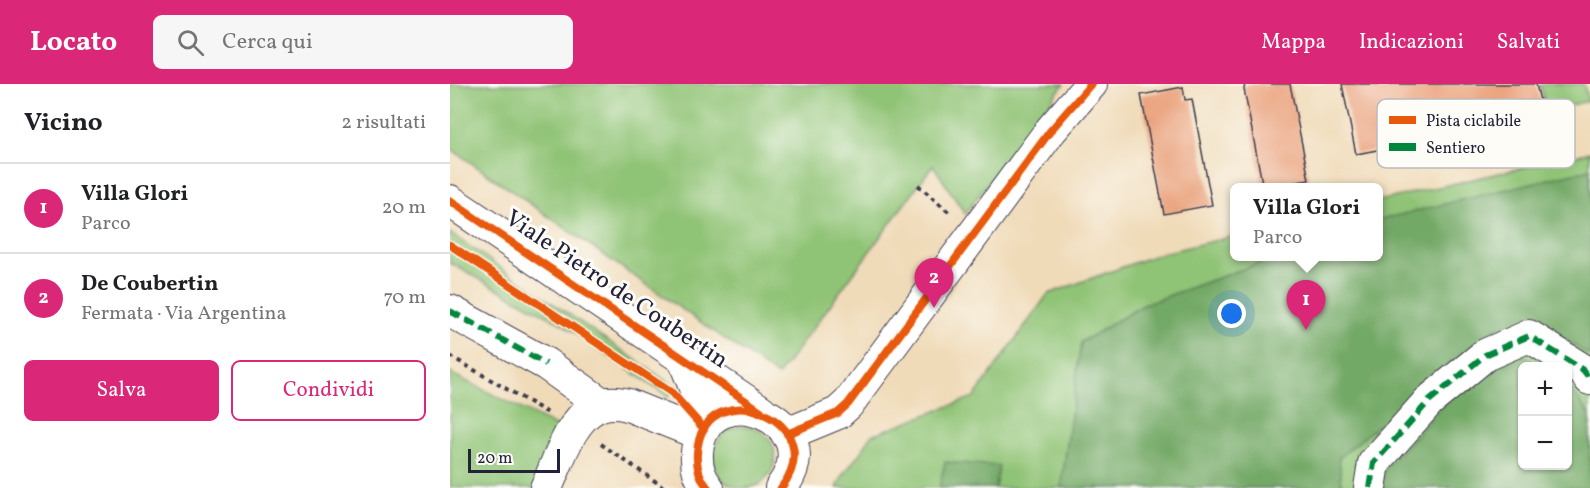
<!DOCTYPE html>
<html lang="it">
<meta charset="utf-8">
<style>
:root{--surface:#fff;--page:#f6f6f6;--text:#202124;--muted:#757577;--line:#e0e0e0;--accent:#db2777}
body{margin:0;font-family:Vollkorn,serif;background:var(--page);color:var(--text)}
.controls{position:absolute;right:18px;bottom:18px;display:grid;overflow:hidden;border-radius:9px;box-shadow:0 2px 4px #0004}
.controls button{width:54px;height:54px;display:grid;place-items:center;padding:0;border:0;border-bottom:2px solid var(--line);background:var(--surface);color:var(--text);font:30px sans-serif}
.scale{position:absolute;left:18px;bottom:15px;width:92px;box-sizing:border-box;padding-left:6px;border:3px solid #22223b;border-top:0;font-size:16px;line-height:21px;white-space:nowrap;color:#22223b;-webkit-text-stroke:4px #fdfcf7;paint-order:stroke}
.you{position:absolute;left:782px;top:230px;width:21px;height:21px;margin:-15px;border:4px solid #fff;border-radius:50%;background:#1a73e8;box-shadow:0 0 0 9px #1a73e833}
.badge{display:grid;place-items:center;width:39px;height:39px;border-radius:50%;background:var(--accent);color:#fff;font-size:20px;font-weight:700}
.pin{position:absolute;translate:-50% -50px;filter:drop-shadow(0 2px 3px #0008)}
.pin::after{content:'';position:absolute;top:32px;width:21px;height:18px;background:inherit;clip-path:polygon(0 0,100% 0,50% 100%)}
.popup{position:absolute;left:780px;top:99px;width:153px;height:78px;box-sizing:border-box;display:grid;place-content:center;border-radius:9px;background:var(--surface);filter:drop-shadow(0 2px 4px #0005);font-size:20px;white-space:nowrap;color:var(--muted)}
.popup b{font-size:22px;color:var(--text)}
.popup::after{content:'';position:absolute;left:50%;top:100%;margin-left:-12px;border:12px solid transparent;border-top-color:var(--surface)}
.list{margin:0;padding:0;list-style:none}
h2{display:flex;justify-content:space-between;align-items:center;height:78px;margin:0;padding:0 24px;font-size:26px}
h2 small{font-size:20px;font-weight:400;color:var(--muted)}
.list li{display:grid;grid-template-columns:39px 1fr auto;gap:18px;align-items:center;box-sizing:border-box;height:90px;padding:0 24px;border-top:2px solid var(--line)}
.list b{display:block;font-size:22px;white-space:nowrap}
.list p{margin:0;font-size:20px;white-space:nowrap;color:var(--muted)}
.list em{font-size:20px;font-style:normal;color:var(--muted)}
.actions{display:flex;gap:12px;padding:18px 24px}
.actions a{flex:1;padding:14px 0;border:2px solid var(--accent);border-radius:9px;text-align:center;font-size:21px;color:var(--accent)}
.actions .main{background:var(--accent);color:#fff}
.icon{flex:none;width:33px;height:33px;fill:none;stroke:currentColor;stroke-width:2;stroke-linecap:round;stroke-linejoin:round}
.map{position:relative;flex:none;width:1140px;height:404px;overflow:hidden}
header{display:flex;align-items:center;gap:36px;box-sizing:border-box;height:84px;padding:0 30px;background:var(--accent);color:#fff}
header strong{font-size:28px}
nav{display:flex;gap:33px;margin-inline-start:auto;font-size:21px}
.search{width:420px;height:54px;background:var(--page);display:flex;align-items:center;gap:15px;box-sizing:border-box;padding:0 21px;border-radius:9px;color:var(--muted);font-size:22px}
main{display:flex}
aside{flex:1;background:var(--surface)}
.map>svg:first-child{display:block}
.green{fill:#8fc374;stroke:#587258;stroke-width:1.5;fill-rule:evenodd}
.forest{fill:#73a966;stroke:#4a6650;stroke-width:1.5}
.building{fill:#eaa17c}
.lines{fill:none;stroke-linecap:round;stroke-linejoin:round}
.minor-casing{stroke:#413e4e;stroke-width:34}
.path{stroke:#413e4e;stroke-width:4;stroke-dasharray:4.5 4.5;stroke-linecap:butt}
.minor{stroke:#fff;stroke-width:32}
.quiet{stroke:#00873e;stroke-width:6;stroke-dasharray:12 6;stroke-linecap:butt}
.cycleway-casing{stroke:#fdfcf7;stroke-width:11}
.cycleway{stroke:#e8590c;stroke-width:8}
.labels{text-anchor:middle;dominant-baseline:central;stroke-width:6;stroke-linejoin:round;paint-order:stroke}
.street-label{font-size:24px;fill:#22223b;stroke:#fdfcf7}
.key{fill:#fdfcf7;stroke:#bbbbbf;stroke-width:1.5}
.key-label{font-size:16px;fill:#22223b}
</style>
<header>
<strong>Locato</strong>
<div class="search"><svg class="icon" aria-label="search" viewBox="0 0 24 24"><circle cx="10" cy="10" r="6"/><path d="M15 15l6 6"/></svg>Cerca qui</div>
<nav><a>Mappa</a><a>Indicazioni</a><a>Salvati</a></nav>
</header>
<main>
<aside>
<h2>Vicino<small>2 risultati</small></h2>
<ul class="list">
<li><span class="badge">1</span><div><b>Villa Glori</b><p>Parco</p></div><em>20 m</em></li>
<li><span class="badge">2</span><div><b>De Coubertin</b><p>Fermata · Via Argentina</p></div><em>70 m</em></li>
</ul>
<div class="actions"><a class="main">Salva</a><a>Condividi</a></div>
</aside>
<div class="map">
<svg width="1140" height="404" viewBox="0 0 1140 404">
<rect width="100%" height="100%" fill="#fdfcf7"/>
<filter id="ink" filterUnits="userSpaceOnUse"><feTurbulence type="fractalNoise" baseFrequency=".0167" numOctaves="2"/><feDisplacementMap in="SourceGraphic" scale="12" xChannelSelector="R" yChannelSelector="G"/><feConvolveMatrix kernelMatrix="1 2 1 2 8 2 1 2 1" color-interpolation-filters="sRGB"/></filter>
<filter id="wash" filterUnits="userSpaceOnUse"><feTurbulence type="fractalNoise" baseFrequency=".008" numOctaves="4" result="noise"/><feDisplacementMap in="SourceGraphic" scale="24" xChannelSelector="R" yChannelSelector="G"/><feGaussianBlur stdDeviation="1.35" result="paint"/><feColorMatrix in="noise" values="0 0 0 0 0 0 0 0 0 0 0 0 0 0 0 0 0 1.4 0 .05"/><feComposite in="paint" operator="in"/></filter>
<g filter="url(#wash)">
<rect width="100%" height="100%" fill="#f0dbb9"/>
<path class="green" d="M 0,0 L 614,0 L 515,130 L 483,81 L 328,292 L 0,64 Z
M 1090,0 L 1134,0 L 1138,17 L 1097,27 Z
M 1140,68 L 1140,404 L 387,404 C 394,383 413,371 421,351 L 524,313 L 598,210 L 709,170 L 784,152 L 784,172 L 928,172 L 928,117 ZM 1072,282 L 1118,282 L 1118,382 L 1072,382 Z
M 0,149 L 227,304 L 218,313 L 112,240 L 0,179 Z
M 0,289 L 110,344 L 86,404 L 0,404 Z
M263 373a31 31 0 1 1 62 0a31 31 0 1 1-62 0Z"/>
<path class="forest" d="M 1140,85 L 1140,272 L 1093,240 L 1045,244 L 889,374 L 892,404 L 611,404 L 631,258 L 693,221 L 826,173 L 928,172 L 928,136 Z
M 1071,270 L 1090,282 L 1072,282 L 1072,382 L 1118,382 L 1118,301 L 1140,331 L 1140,404 L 932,404 L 934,386 L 1011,302 Z
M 495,378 L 549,382 L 545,404 L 489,404 Z"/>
<g id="blocks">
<path class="building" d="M 795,0 L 840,0 L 859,96 L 813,104 L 794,5 Z
M 892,0 L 1086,0 L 1092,25 L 989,52 L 990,54 L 906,70 Z
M 733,3 L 735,16 L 742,15 L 762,121 L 714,130 L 691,11 Z"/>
</g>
</g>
<g filter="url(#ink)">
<use href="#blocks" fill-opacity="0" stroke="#413e4e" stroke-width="1.5"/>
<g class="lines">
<defs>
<path id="minor" d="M 0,117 L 311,327
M 0,227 L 96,280 L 152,320
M 235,278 L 246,306 L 254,345
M 337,350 L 388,329 L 398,320 L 601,46 L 641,0
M 96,404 C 113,368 127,307 178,321 L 250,350
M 258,404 C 247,391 245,377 248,361 C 261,288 383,337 331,404
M 920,404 L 924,379 L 979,317 L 1035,271 L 1079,252 L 1133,286 L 1140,295"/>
</defs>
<use href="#minor" class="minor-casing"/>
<path class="path" d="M 468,101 L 501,130
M 0,272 L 98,329
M 151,360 L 215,404"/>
<use href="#minor" class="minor"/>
<path class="quiet" d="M 0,227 L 96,280
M 920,404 L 924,379 L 979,317 L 1035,271 L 1079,252 L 1133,286 L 1140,295"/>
<defs>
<path id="cycleway" d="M 0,117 L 311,327
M 0,161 L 222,309 L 254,345
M 337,350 L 388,329 L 398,320 L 601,46 L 641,0
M 258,404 C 247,391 245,377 248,361 C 261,288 383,337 331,404"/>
</defs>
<use href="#cycleway" class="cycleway-casing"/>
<use href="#cycleway" class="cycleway"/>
</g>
</g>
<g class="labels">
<g class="street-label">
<text transform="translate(166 206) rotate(34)">Viale Pietro de Coubertin</text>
</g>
</g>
<rect x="927" y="15" width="198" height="69" rx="9" class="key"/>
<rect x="939" y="32" width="27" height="8" fill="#e8590c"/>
<rect x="939" y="59" width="27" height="8" fill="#00873e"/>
<g class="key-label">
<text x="976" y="42">Pista ciclabile</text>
<text x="976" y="69">Sentiero</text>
</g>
</svg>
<div class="controls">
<button>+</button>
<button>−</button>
</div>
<div class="scale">20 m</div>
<div class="you"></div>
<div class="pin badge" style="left:856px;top:246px">1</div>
<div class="popup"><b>Villa Glori</b>Parco</div>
<div class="pin badge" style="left:484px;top:224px">2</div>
</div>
</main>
